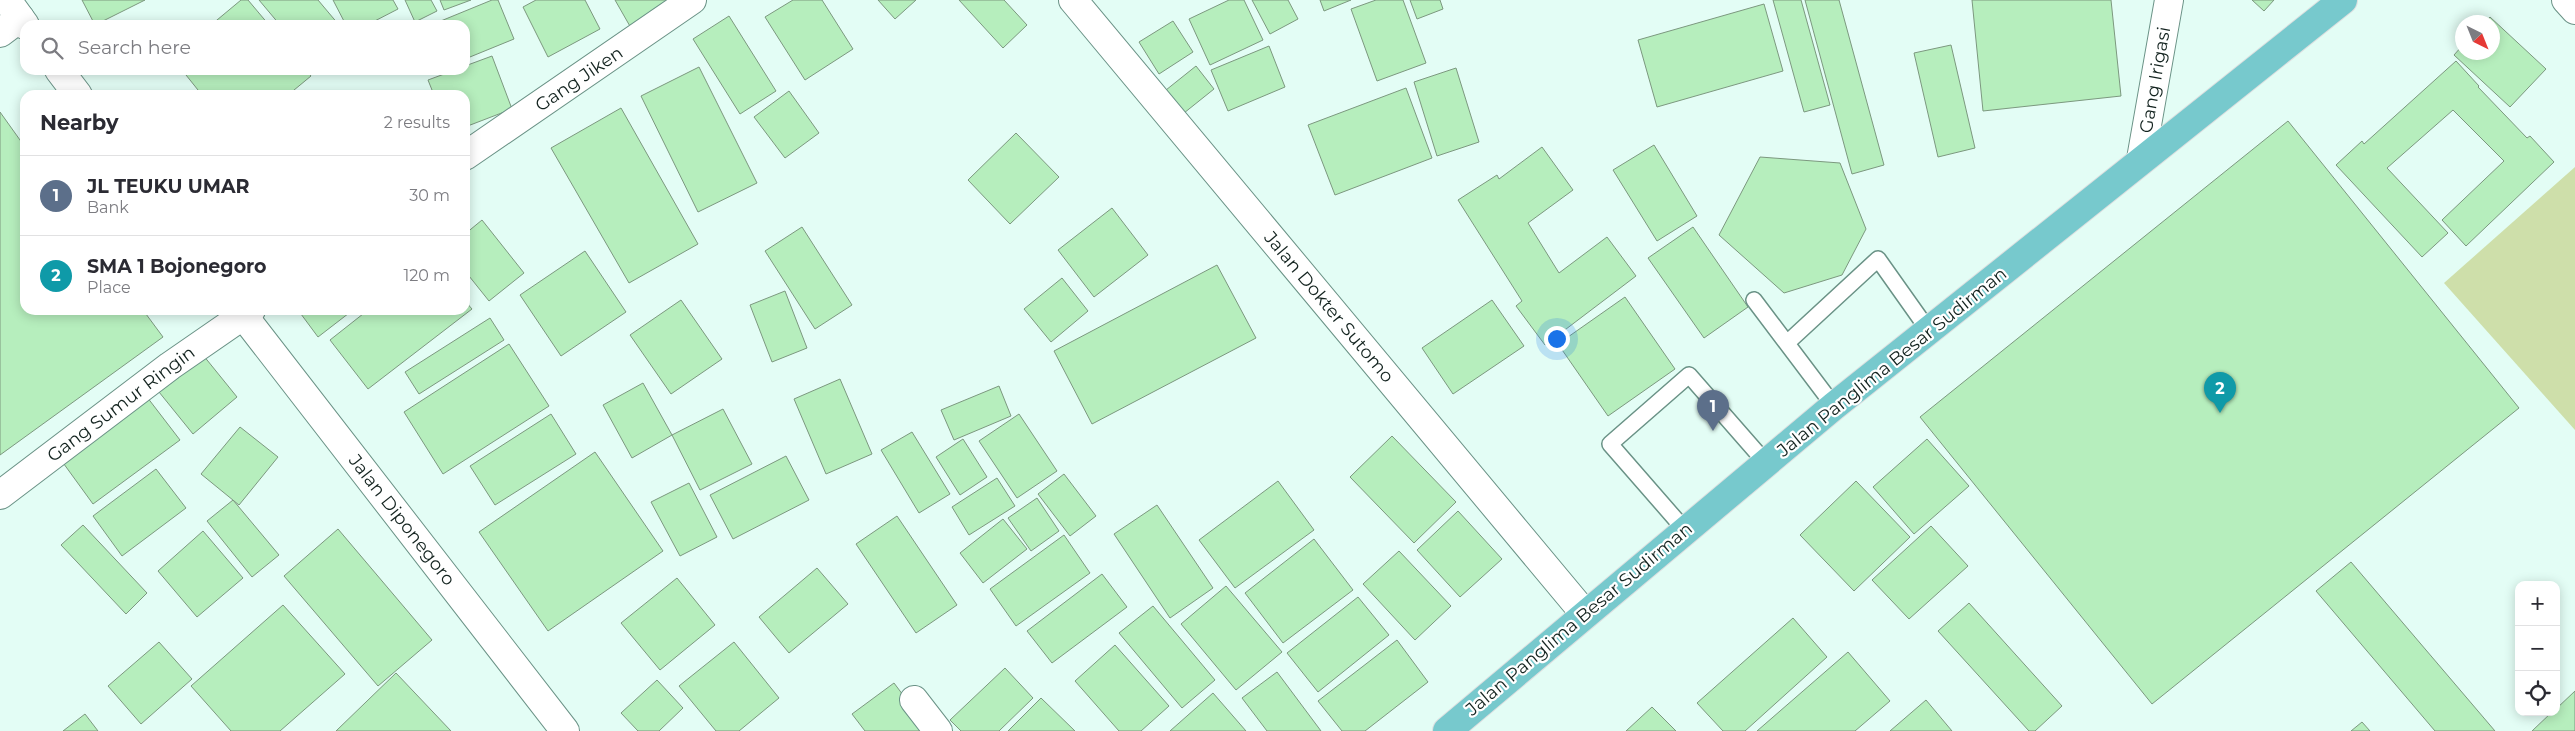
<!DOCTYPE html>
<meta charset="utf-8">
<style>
:root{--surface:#fff;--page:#f2f2f3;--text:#2b2b33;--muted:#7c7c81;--line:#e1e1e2;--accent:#c25d2b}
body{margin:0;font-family:Montserrat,sans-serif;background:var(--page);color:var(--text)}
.controls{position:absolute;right:15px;bottom:15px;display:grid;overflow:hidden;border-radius:10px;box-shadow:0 2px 12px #0003}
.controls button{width:45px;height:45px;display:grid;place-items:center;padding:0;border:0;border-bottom:1px solid var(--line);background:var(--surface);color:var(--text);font:25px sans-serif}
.compass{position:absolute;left:2455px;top:15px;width:45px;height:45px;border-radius:50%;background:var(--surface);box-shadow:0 2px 12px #0003;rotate:137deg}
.you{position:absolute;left:1556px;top:338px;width:18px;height:18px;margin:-12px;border:4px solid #fff;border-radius:50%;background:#1a73e8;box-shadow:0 0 0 8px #1a73e833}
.badge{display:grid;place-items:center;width:32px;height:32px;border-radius:50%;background:var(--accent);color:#fff;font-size:16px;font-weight:700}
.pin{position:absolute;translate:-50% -41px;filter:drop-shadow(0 1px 2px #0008)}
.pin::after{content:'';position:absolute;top:26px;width:18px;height:15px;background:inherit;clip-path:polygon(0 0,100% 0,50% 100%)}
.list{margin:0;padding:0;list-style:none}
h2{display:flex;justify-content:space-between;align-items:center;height:65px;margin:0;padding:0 20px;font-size:21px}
h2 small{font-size:16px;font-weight:400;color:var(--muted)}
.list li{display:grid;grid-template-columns:32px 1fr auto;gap:15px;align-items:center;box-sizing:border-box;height:80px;padding:0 20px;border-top:1px solid var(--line)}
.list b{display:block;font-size:19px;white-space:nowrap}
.list p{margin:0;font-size:16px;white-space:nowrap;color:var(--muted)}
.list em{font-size:16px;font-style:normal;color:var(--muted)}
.icon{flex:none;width:28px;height:28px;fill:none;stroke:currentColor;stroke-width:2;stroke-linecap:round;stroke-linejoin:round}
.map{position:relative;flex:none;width:2575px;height:731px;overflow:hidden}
.search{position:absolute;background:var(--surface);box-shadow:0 2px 12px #0003;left:20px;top:20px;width:450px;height:55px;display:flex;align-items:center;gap:12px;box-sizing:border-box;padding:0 18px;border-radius:15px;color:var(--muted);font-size:19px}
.panel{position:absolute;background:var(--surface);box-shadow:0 2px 12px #0003;left:20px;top:90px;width:450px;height:225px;border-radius:15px}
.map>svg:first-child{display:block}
.green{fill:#cedfaa}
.building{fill:#b6eebd;stroke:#7c987f}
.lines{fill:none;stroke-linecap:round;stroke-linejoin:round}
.lane-casing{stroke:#6a9286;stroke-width:18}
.street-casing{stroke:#6a9286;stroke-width:30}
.secondary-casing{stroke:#6a9286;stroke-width:30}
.primary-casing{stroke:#dee0e0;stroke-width:30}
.lane{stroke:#fff;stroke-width:15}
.street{stroke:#fff;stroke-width:28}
.secondary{stroke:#fff;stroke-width:28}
.primary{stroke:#77c9cd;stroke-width:28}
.labels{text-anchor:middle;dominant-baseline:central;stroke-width:4.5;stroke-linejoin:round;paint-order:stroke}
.street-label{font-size:18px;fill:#13231f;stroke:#fff}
</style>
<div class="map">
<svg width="2575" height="731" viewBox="0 0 2575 731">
<rect width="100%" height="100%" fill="#e3fdf5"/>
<path class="green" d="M 2575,167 L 2575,430 L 2444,283 Z"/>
<path class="building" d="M 82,0 L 145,0 L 95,25 Z
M 241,0 L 248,0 L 269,25 L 211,25 Z
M 259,0 L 318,0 L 339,25 L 280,25 Z
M 333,0 L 393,0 L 398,9 L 367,25 L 346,25 Z
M 405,0 L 431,0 L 437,11 L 415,22 Z
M 440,0 L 471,0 L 444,10 Z
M 492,0 L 498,0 L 514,39 L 465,59 L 465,25 L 431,25 Z
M 536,0 L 585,0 L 600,29 L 548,57 L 523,7 Z
M 615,0 L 670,0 L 631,28 Z
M 793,0 L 822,0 L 853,49 L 805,80 L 765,17 Z
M 878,0 L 916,0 L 895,19 Z
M 959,0 L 1004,0 L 1027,25 L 1003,48 Z
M 1229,0 L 1244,0 L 1263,40 L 1210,65 L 1189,19 Z
M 1252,0 L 1288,0 L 1298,19 L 1270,34 Z
M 1320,0 L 1351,0 L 1324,11 Z
M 1376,0 L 1403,0 L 1426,63 L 1377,81 L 1351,9 Z
M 1410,0 L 1440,0 L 1443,9 L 1417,19 Z
M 1773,0 L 1801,0 L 1830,105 L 1804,112 Z
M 1805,0 L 1839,0 L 1884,165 L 1852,174 Z
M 1972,0 L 2111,0 L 2121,96 L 1983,111 Z
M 2252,0 L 2274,0 L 2264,11 Z
M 1764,4 L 1783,71 L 1657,107 L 1638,40 Z
M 729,16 L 776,91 L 740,114 L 693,39 Z
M 2490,17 L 2546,69 L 2510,107 L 2454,55 L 2462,46 L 2462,52 L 2492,52 L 2492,22 L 2485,22 Z
M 1173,21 L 1193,52 L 1159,74 L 1139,42 Z
M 1951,45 L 1975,148 L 1938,157 L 1914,53 Z
M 1269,46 L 1285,87 L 1228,111 L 1211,70 Z
M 492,56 L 512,109 L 465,127 L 465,95 L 434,95 L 428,80 L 455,70 L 465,70 L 465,66 Z
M 2456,61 L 2479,86 L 2478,87 L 2527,138 L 2530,136 L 2554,162 L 2466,246 L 2442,220 L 2504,161 L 2453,110 L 2387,168 L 2448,233 L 2422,257 L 2336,165 L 2362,141 L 2364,144 Z
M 1196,66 L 1214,89 L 1184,113 L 1166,90 Z
M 699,67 L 757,183 L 698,212 L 641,96 Z
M 1456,68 L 1479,142 L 1437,156 L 1414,82 Z
M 182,70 L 306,70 L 311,76 L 288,95 L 202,95 Z
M 1406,88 L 1432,158 L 1335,195 L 1308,125 Z
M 789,91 L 819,133 L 785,158 L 754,117 Z
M 621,108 L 698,244 L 629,283 L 551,148 Z
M 0,112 L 25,147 L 25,310 L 143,310 L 163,337 L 0,455 Z
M 2288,121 L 2519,408 L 2152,704 L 1920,417 Z
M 1016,133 L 1059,177 L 1010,224 L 968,180 Z
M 1654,145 L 1697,216 L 1657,241 L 1613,170 Z
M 1542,147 L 1573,190 L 1528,223 L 1559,273 L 1607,237 L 1636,276 L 1545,345 L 1516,306 L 1522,301 L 1458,200 L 1497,175 L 1499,179 Z
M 1760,157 L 1840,163 L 1866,229 L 1842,275 L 1784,293 L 1719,235 Z
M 1112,208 L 1148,255 L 1094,297 L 1058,250 Z
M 482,220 L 524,273 L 489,301 L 465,271 L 465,234 Z
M 802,227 L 852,305 L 815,329 L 765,251 Z
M 1693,227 L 1748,307 L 1704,338 L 1648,258 Z
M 585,251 L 626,312 L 561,356 L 520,295 Z
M 1217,265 L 1256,338 L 1092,424 L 1054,351 Z
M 1062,278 L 1088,311 L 1051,342 L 1024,309 Z
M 785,291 L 807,348 L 772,362 L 750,305 Z
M 1625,297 L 1675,369 L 1608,416 L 1558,344 Z
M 681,300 L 722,359 L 671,394 L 630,335 Z
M 1492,300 L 1524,346 L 1453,394 L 1422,348 Z
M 465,301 L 472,309 L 368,389 L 330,340 L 368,310 L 465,310 Z
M 298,310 L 353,310 L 318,337 Z
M 490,318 L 504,340 L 419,394 L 405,372 Z
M 509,344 L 549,406 L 443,474 L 404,412 Z
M 203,355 L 237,397 L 193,434 L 159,392 Z
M 840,379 L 872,454 L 826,474 L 794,399 Z
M 643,383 L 672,435 L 632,458 L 603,405 Z
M 999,386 L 1011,416 L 954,440 L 941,410 Z
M 147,397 L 180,440 L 93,504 L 61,460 Z
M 723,409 L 752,464 L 700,490 L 672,435 Z
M 551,414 L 576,454 L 495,505 L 470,466 Z
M 1019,414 L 1057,471 L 1017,498 L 979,441 Z
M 240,427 L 278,457 L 239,505 L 201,474 Z
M 912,432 L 950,494 L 919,513 L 881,450 Z
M 1392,436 L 1456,502 L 1414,543 L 1350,477 Z
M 963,439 L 987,477 L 960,495 L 936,457 Z
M 1927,439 L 1969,486 L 1914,534 L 1873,487 Z
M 595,452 L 663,551 L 548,631 L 479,532 Z
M 786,456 L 809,500 L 733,539 L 710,495 Z
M 156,469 L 186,508 L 122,556 L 93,516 Z
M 1064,474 L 1096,516 L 1070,536 L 1038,494 Z
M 997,478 L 1015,506 L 969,535 L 952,507 Z
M 1278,481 L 1314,530 L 1235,588 L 1199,540 Z
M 1856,481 L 1910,537 L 1854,591 L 1800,535 Z
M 689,483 L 717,537 L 680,556 L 651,502 Z
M 1037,498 L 1059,531 L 1031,551 L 1008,518 Z
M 233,500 L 279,555 L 252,577 L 207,521 Z
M 1157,505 L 1213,588 L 1170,618 L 1114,534 Z
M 1458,511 L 1502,559 L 1460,597 L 1417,550 Z
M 897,516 L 957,605 L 916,633 L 856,544 Z
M 1003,519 L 1027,549 L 983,583 L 960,553 Z
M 83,525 L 147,593 L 126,614 L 61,545 Z
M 1931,526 L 1968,566 L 1909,619 L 1872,580 Z
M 338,529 L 432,640 L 378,686 L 284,576 Z
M 203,531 L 243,578 L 197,617 L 158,571 Z
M 1064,535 L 1090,573 L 1016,626 L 990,589 Z
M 1314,539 L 1353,590 L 1283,643 L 1245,593 Z
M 1399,551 L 1451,606 L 1415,640 L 1363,584 Z
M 2351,562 L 2495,731 L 2435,731 L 2316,591 Z
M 817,568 L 848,604 L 789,653 L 759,617 Z
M 1102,574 L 1127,607 L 1052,663 L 1027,631 Z
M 677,578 L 715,625 L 660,670 L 621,623 Z
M 1226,586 L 1282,652 L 1236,690 L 1181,624 Z
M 1358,597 L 1389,635 L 1318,692 L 1287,653 Z
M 1969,603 L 2062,706 L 2035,731 L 2029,731 L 1938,631 Z
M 283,605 L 345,674 L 280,731 L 231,731 L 191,686 Z
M 1153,606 L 1215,680 L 1182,708 L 1119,633 Z
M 1793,618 L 1827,657 L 1745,731 L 1723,731 L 1697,703 Z
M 1397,640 L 1428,682 L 1365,731 L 1342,731 L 1318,701 Z
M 159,642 L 192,679 L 141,724 L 108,686 Z
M 734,642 L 779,698 L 739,731 L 716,731 L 679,686 Z
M 1115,645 L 1169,706 L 1141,731 L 1119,731 L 1075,681 Z
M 1848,652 L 1890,701 L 1855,731 L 1757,731 Z
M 1005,668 L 1033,698 L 999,731 L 961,731 L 950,720 Z
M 1277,672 L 1321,731 L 1267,731 L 1242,698 Z
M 396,673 L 451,731 L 336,731 Z
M 657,680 L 683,708 L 659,731 L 638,731 L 621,713 Z
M 894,683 L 930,731 L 865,731 L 852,714 Z
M 2575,691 L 2575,731 L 2532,731 L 2552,712 L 2556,712 L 2556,709 Z
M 1213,693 L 1246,731 L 1170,731 Z
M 1041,698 L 1075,731 L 1008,731 Z
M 1926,700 L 1952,731 L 1890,731 Z
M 1652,707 L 1676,731 L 1626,731 Z
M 85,714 L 98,731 L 63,731 Z
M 2362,722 L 2370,731 L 2351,731 Z"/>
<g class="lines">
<defs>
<path id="lane" d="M 1754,300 L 1834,406
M 1787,343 L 1878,259 L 1929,331
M 1685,530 L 1610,444 L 1689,375 L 1766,463"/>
<path id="street" d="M 0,33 L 20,18
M 465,156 L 692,0
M 2141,159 L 2169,0
M 0,495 L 170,366 L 251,310
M 914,700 L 938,731"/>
<path id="secondary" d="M 7,0 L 25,25
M 1073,0 L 1585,614
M 2566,0 L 2575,10
M 59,70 L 78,95
M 239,310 L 565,731"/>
<path id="primary" d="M 1447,731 L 1834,406 L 2343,0"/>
</defs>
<use href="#lane" class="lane-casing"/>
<use href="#street" class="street-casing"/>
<use href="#secondary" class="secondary-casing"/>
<use href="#primary" class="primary-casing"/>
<use href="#lane" class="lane"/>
<use href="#street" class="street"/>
<use href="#secondary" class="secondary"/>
<use href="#primary" class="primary"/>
</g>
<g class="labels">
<g class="street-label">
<text transform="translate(579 79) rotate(-34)">Gang Jiken</text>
<text transform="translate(2155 80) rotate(-80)">Gang Irigasi</text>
<text transform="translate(1329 307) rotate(50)">Jalan Dokter Sutomo</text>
<text transform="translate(1892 362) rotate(-39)">Jalan Panglima Besar Sudirman</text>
<text transform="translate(121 404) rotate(-37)">Gang Sumur Ringin</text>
<text transform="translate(402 520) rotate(52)">Jalan Diponegoro</text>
<text transform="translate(1579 619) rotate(-40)">Jalan Panglima Besar Sudirman</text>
</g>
</g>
</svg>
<div class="controls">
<button>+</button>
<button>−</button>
<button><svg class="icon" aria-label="locate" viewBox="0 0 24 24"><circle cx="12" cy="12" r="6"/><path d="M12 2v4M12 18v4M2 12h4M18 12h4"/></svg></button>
</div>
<svg class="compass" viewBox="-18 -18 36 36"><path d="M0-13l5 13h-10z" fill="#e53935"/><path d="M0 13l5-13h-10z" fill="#7c7c81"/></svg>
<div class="you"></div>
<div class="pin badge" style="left:1713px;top:431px;background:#5c6f8a">1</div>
<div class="pin badge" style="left:2220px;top:413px;background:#0f9aa8">2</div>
<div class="search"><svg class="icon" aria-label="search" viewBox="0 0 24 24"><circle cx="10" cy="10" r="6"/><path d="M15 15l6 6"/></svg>Search here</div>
<section class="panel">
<h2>Nearby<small>2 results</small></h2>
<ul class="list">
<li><span class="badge" style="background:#5c6f8a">1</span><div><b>JL TEUKU UMAR</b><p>Bank</p></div><em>30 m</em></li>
<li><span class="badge" style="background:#0f9aa8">2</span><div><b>SMA 1 Bojonegoro</b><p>Place</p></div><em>120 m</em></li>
</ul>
</section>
</div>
